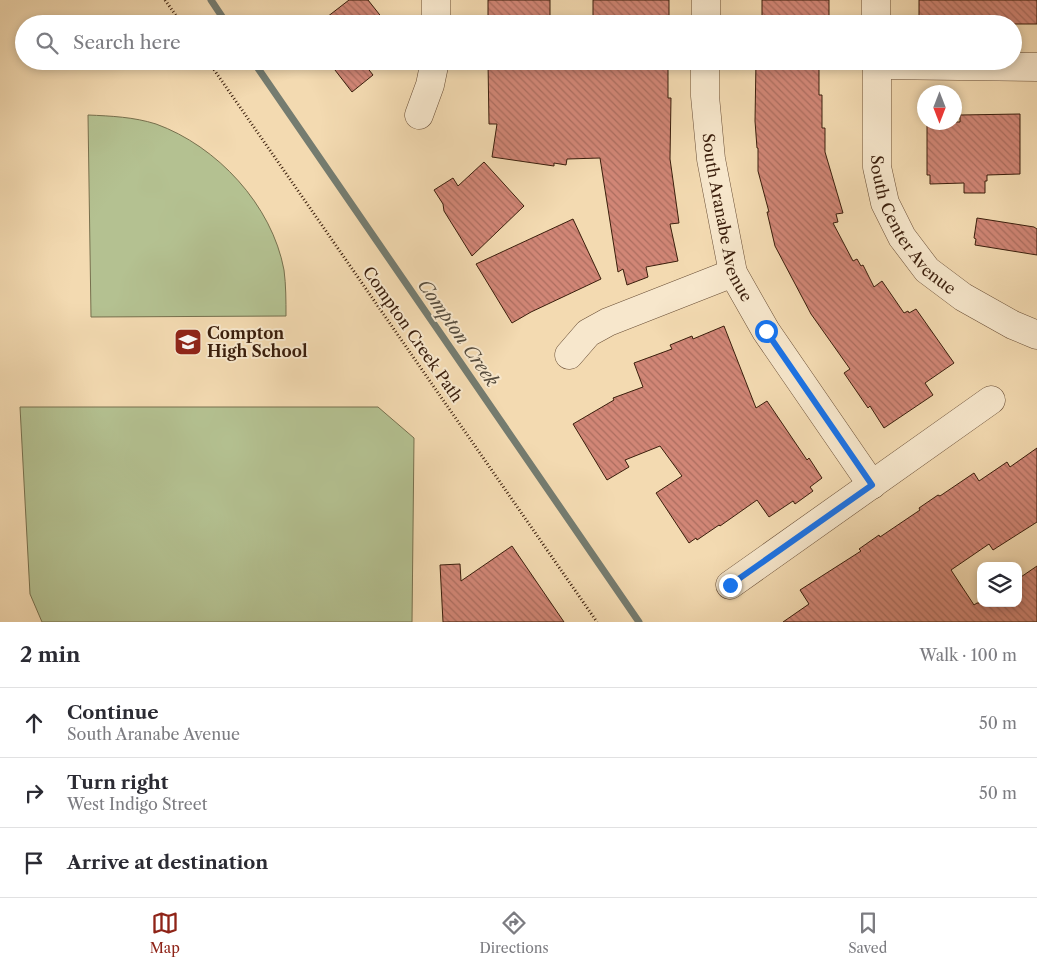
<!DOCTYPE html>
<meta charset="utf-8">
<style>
:root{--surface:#fff;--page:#f2f2f3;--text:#2b2b33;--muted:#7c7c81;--line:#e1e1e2;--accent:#8f2418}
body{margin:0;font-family:"Libre Caslon Text",serif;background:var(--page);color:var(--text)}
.controls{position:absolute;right:15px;bottom:15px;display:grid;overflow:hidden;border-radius:10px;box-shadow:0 2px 8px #0003}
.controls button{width:45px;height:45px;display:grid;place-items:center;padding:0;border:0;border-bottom:1px solid var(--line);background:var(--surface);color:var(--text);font:25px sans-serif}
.compass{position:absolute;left:917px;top:85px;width:45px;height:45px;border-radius:50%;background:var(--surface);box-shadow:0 2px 8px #0003;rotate:180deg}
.stop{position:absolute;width:15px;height:15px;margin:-11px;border:4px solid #1a73e8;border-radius:50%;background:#fff}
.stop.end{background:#1a73e8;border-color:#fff;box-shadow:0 1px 5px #0008}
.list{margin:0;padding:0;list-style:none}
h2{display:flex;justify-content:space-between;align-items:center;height:65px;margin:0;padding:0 20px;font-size:21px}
h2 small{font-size:16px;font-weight:400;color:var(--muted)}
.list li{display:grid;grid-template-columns:32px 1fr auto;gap:15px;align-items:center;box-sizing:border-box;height:70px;padding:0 20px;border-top:1px solid var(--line)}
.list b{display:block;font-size:19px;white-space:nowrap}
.list p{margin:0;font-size:16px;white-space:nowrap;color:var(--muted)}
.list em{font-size:16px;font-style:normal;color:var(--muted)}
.icon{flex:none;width:28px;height:28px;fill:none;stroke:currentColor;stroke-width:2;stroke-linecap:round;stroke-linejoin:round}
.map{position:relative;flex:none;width:1037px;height:622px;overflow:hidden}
.search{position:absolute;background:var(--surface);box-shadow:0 2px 8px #0003;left:15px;right:15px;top:15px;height:55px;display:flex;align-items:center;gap:12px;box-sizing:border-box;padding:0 18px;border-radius:28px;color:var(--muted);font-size:19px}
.sheet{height:275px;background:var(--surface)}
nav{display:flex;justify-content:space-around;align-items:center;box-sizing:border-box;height:70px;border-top:1px solid var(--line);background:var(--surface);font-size:14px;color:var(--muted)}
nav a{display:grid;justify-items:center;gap:2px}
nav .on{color:var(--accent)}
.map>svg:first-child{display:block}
.green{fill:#b4c191;stroke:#77704e}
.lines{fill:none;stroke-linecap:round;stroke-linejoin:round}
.stream{stroke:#757c70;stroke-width:7}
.building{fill:url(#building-back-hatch);stroke:#3a1e0c}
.minor-casing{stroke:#684d35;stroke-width:29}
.path{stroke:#3a1e0c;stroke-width:3;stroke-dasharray:1 2.5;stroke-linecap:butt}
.minor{stroke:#f7e7cc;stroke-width:28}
.route{stroke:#1a73e8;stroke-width:6}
.labels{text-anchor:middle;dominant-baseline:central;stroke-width:4;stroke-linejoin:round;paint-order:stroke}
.street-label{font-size:16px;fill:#3a1e0c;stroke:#f7e7cc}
.poi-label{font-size:16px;font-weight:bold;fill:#3a1e0c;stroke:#f7e7cc;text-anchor:start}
.water-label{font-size:18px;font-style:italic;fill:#574d3e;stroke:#f7e7cc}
</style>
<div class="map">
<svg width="1037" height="622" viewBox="0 0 1037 622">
<defs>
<pattern id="building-back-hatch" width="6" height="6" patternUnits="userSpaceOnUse" patternTransform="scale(1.25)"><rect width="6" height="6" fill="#d18676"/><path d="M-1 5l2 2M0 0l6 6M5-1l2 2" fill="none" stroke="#ab6d5f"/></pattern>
</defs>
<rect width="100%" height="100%" fill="#f3dab1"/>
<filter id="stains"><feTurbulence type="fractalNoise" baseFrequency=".004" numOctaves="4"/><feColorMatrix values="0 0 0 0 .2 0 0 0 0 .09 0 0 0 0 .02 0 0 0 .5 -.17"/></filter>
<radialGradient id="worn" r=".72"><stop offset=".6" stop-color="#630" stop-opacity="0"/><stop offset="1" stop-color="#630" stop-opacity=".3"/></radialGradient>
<path class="green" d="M 88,115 C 111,116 134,117 156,124 C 217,146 272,205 284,270 C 286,285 286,301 286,316 L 91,317 Z
M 20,407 L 378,407 L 414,438 L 412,622 L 42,622 L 30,594 Z"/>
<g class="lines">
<path class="stream" d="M 211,0 L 227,24
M 253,61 L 639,622"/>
</g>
<path class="building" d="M 349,0 L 368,0 L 387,24 L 318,24 Z
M 488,0 L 550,0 L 550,20 L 488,20 Z
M 593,0 L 669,0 L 669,19 L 655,19 L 655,22 L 593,22 Z
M 762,0 L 829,0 L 829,20 L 787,21 L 787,19 L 762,19 Z
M 919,0 L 1037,0 L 1037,24 L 919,24 Z
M 328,61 L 362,61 L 373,75 L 352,92 Z
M 756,61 L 819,62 L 819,95 L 822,95 L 822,128 L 825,128 L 825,152 L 843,213 L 836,214 L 838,222 L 833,223 L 853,261 L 857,259 L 861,266 L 863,265 L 874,287 L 882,281 L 904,313 L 908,311 L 909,313 L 916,309 L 954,363 L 925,383 L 933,395 L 884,428 L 870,406 L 868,408 L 844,373 L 850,369 L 811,314 L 775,246 L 767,212 L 769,212 L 758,171 L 758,148 L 757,148 L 755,121 Z
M 668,62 L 668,98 L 671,98 L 670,159 L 679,223 L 670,224 L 678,261 L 646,267 L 648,277 L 627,285 L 623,269 L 618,272 L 600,158 L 567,159 L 566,165 L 554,163 L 554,166 L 492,157 L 497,124 L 489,124 L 488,63 Z
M 1020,114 L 1020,174 L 987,175 L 987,181 L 985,181 L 985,193 L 964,193 L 964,183 L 930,184 L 930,175 L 927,175 L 927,122 L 960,122 L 960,115 Z
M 484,162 L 524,206 L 472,256 L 444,211 L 443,204 L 434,190 L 453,178 L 458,186 Z
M 977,218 L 1034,227 L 1037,229 L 1037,255 L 975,245 L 976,239 L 974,238 Z
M 573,219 L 601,279 L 531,312 L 512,323 L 476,264 Z
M 724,326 L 756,408 L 767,401 L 807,460 L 809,458 L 822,478 L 810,487 L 813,491 L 795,504 L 793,501 L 769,517 L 757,500 L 720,526 L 719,525 L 697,540 L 696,538 L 689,543 L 656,493 L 682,476 L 660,446 L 625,460 L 629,467 L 607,480 L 573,424 L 614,400 L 613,398 L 643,387 L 634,363 L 672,349 L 670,345 L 692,336 L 693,339 Z
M 1037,448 L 1037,522 L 993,550 L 989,544 L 951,570 L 974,605 L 977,603 L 1018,603 L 1018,579 L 1037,566 L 1037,622 L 783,622 L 809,604 L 800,590 L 861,551 L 859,549 L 879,535 L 880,537 L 920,510 L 919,508 L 938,495 L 940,496 L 974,473 L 979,481 L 1007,462 L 1010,467 Z
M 512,546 L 564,622 L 443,622 L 440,565 L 460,564 L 461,581 Z"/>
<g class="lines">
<defs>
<g id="minor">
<path d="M 876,0 L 876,24"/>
<path d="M 436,24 L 436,0"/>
<path d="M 706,24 L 706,0"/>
<path id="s1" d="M 705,61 L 705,96 L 711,159 L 733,273 L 766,331 L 872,485"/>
<path id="s2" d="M 877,61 L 877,167 L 885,203 L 902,237 L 927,270 L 963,297 L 1013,325 L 1037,335"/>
<path d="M 877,65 L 1037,67"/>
<path d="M 419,115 L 430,85 L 435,61"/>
<path d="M 569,355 L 588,333 L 608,322 L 733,273"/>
<path d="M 730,585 L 991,400"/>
</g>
</defs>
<use href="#minor" class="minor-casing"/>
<path class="path" d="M 165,0 L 182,24
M 208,61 L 597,622"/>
<use href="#minor" class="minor"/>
</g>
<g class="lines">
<path class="route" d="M 730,585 L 872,485 L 766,331"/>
</g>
<defs>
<symbol id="school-square" viewBox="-11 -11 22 22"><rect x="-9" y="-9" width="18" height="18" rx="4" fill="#8f2418" stroke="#f7e7cc"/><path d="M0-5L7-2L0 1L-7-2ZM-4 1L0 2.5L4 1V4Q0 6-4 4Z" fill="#fff"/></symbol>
</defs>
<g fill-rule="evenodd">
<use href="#school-square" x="172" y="326" width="32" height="32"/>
</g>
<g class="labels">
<g class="street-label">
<text stroke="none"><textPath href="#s1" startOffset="159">South Aranabe Avenue</textPath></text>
<text stroke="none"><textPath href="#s2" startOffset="175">South Center Avenue</textPath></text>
<text transform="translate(413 334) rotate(55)">Compton Creek Path</text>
</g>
<g class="poi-label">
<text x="207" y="333">Compton<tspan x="207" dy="18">High School</tspan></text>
</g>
<g class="water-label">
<text transform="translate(458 333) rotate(55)">Compton Creek</text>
</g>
</g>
<rect width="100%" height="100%" filter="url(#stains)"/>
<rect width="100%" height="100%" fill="url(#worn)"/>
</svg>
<div class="controls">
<button><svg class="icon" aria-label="layers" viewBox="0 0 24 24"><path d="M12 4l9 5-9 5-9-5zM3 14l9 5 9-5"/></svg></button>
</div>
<svg class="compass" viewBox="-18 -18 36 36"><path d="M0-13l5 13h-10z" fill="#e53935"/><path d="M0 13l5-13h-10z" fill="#7c7c81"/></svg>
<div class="stop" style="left:766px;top:331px"></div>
<div class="stop end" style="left:730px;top:585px"></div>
<div class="search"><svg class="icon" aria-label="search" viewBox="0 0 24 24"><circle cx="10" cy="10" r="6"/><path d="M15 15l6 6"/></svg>Search here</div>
</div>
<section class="sheet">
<h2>2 min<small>Walk · 100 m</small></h2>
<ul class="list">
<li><svg class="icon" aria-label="ahead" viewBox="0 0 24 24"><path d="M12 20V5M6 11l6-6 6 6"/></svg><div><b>Continue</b><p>South Aranabe Avenue</p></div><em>50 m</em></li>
<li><svg class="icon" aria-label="right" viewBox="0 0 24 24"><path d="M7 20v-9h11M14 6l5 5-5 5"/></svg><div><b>Turn right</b><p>West Indigo Street</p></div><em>50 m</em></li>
<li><svg class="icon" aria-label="arrive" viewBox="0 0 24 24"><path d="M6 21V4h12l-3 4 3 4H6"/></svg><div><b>Arrive at destination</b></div></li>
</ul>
</section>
<nav>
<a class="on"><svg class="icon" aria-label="map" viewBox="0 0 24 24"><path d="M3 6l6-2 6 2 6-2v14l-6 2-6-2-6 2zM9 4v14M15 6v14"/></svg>Map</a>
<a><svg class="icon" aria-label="directions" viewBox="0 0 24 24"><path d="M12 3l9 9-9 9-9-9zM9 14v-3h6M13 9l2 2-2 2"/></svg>Directions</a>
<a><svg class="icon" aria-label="saved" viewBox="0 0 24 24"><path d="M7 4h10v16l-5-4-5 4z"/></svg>Saved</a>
</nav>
